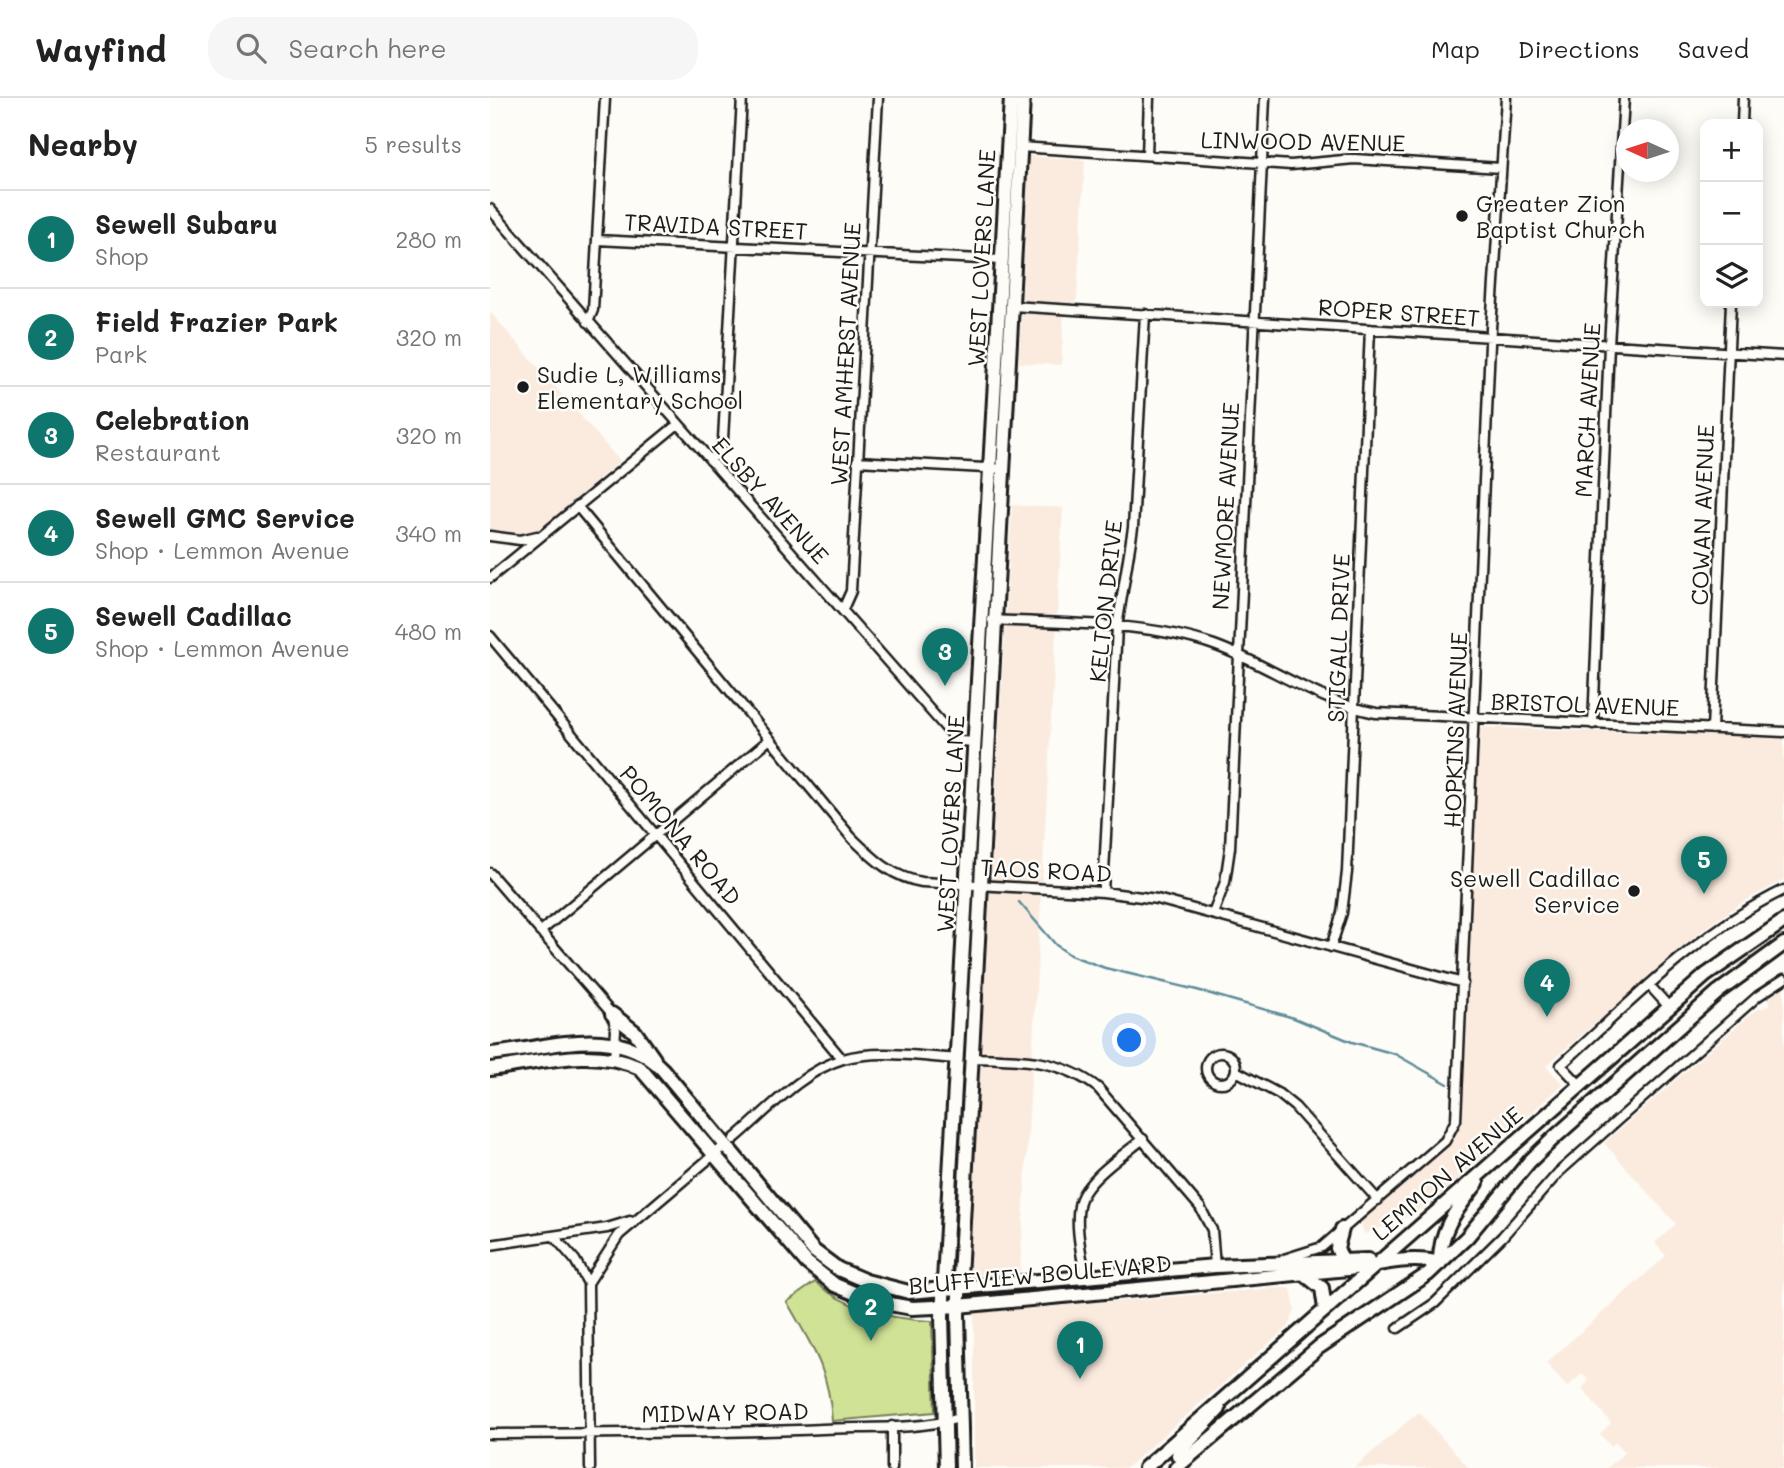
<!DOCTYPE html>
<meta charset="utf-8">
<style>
:root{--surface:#fff;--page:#f6f6f6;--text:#222;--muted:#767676;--line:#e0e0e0;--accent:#0f766e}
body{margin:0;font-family:Mali,sans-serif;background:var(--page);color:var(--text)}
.controls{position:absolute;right:21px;top:21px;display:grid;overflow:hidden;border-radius:14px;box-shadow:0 4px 18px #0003}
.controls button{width:63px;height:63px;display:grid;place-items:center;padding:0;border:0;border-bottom:2px solid var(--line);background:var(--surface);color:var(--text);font:35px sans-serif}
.compass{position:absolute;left:1126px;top:21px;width:63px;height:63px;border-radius:50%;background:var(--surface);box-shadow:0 4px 18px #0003;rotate:273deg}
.you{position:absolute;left:640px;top:943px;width:24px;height:24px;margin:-18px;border:5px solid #fff;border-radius:50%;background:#1a73e8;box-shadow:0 0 0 10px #1a73e833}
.badge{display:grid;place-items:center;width:46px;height:46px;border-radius:50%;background:var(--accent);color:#fff;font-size:23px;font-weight:700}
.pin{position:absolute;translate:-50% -58px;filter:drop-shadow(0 2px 4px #0008)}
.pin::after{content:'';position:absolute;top:37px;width:24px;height:21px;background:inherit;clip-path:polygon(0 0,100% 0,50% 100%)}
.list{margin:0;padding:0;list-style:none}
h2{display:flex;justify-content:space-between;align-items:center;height:91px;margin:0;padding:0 28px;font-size:30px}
h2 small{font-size:23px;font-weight:400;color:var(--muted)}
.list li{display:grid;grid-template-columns:46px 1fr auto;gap:21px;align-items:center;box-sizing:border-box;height:98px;padding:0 28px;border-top:2px solid var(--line)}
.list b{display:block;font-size:26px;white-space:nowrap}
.list p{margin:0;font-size:23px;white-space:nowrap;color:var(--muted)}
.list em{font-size:23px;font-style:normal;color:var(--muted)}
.icon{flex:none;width:38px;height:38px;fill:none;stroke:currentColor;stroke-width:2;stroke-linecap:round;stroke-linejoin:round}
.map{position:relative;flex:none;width:1294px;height:1370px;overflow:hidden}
header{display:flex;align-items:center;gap:42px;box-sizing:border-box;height:98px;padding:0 35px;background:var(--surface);border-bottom:2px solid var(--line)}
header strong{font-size:33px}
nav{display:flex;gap:38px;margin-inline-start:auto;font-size:24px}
.search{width:490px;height:63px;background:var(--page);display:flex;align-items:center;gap:18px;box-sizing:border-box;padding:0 24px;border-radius:28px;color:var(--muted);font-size:26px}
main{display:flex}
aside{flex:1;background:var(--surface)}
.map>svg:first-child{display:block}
.built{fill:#fbebdf}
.green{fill:#d0e296;stroke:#767f59;stroke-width:2}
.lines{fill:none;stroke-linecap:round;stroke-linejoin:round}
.stream{stroke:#5d8b97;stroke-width:2.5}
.minor-casing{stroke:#1c1c1c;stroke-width:13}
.secondary-casing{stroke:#1c1c1c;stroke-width:18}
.minor{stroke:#fdfcf7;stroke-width:8}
.secondary{stroke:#fdfcf7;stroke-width:12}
.poi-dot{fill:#1c1c1c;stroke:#fdfcf7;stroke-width:2.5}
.labels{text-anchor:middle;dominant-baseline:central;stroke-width:5;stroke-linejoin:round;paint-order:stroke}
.street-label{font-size:23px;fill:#1c1c1c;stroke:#fdfcf7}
.poi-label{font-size:23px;fill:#1c1c1c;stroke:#fdfcf7;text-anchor:start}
</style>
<header>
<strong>Wayfind</strong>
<div class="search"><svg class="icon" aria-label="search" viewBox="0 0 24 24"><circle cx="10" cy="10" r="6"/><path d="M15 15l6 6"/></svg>Search here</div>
<nav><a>Map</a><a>Directions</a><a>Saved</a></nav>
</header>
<main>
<aside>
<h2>Nearby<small>5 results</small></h2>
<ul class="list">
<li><span class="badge">1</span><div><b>Sewell Subaru</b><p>Shop</p></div><em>280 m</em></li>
<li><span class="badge">2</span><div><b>Field Frazier Park</b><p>Park</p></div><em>320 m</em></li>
<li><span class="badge">3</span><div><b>Celebration</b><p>Restaurant</p></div><em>320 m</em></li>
<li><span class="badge">4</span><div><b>Sewell GMC Service</b><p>Shop · Lemmon Avenue</p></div><em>340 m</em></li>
<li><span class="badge">5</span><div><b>Sewell Cadillac</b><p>Shop · Lemmon Avenue</p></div><em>480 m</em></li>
</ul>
</aside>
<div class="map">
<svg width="1294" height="1370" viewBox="0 0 1294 1370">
<rect width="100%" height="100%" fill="#fdfcf7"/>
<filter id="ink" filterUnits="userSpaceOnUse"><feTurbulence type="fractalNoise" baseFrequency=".0143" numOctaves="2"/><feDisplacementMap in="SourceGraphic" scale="14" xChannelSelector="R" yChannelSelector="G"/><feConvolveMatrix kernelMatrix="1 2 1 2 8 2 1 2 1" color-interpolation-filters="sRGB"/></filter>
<g filter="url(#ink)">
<path class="built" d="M 539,58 L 595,62 L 587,201 L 574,217 L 571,267 L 529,265 Z
M 0,214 L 130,363 L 49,433 L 34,438 L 19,438 L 0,432 Z
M 522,407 L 573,410 L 530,1177 L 484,1181 L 478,1176 Z
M 992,629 L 1294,640 L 1294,782 L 1256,802 L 1214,831 L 1056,968 L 1073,986 L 944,1103 L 907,1124 L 874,1136 L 871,1124 L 964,1041 L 972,1019 L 988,634 Z
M 1294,890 L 1294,1370 L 1117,1370 L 1135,1354 L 1126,1344 L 1121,1348 L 1110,1336 L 1121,1325 L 1092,1290 L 1099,1283 L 1092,1276 L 1077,1289 L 1056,1265 L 1176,1158 L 1165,1145 L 1186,1126 L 1114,1045 L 1264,913 L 1279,908 L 1279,898 Z
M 786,1190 L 801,1190 L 805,1213 L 799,1228 L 636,1370 L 484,1370 L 484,1215 Z
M 929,1314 L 979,1370 L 864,1370 L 918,1323 Z"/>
<path class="green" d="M 325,1184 C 357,1212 400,1221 442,1223 L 445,1314 L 342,1323 C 339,1271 322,1248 297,1204 Z"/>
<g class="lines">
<path class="stream" d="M 529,804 L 566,847 L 580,857 L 615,870 L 707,892 L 804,920 L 862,944 L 905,956 L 958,986"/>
<defs>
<path id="minor" d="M 1252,26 L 1253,0
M 530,49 L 801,67 L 864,61 L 1011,70
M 657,57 L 659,0
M 0,111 L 461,636 L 471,643 L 485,644
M 107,142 L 511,162
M 522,208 L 1294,258
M 98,224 L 103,212 L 115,0
M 220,362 L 229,354 L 233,341 L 252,0
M 367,363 L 513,371
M 87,408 L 361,739 C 383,760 401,779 432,784 L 613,794 L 667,801 L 973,885
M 0,438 L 30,442 L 47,438
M 0,480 L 188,326
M 353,511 L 361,493 L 388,0
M 502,522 C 575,526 655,523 724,547 C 780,567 827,604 886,615 L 1294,634
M 0,538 L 352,961
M 1103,626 L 1119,247 L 1134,0
M 1222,631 L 1241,205
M 0,775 L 122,916 L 126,932 L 124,960
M 613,794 L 627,529 L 643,430 L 655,216
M 723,816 L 735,784 L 740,750 L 775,0
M 50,834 L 280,641
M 841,849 L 852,815 L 857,774 L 880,231
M 1160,888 L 1179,909
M716 970a15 15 0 1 1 30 0a15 15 0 1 1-30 0Z
M 481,960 C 527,961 570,960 608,990 L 710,1109 L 722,1132 L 725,1168
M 746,973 L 789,996 L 805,1009 L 888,1102
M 1089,986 L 1071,967 C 1141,904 1209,833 1294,792
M 244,1041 C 276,1014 312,973 353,961 C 389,951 431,959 468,961
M 64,1138 L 85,1162 L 98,1185
M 0,1147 L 117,1130 L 140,1123
M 794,1161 L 832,1149 L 955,1043 L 966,1022 L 1000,246 L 1016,0
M 595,1179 C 592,1157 585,1130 589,1108 C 592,1084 635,1056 653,1041
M 908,1230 L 945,1205 L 1012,1139 L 1069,1074 L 1268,898 L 1294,881
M 402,1328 L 402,1370
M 0,1336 C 111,1335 221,1336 332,1331 C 377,1329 427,1332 470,1320
M 100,1370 L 98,1185 L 129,1137 L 234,1048"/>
<path id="secondary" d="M 122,916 L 145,934 L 164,961
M 0,956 C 57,951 127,923 173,972 L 324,1153 L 348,1171 L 376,1183 L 419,1194 L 725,1168 L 878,1162
M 0,971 C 49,965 103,948 150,970 L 317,1165 L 345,1187 L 383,1203 L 422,1210 L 468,1208 L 858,1171 C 889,1167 919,1157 950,1165
M 852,1162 L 847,1150 L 852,1131
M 950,1165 C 949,1131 968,1110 987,1085
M 813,1175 L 832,1190 L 835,1211
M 693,1364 L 688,1357 L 690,1352 L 729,1311
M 456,1370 L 452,1218 L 521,0
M 472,1370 L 468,1217 L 533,0
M 655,1370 L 1216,877 L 1294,823
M 686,1370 L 829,1249 L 938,1176 L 977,1139 L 1039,1064 L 1065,1039 L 1228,894 L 1294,846"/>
</defs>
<use href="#minor" class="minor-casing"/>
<use href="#secondary" class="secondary-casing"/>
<use href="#minor" class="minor"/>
<use href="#secondary" class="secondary"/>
</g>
</g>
<g class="poi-dot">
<circle cx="972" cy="118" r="7"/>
<circle cx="33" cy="289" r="7"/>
<circle cx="1144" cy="793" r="7"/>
</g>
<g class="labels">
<g class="street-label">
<text transform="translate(813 43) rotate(1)">LINWOOD AVENUE</text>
<text transform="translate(226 128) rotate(3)">TRAVIDA STREET</text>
<text transform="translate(491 160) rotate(-87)">WEST LOVERS LANE</text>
<text transform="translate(909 214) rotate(4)">ROPER STREET</text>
<text transform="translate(355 256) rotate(-87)">WEST AMHERST AVENUE</text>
<text transform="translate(1097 312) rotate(-87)">MARCH AVENUE</text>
<text transform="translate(281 402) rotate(48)">ELSBY AVENUE</text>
<text transform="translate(735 408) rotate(-87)">NEWMORE AVENUE</text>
<text transform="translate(1212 417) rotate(-88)">COWAN AVENUE</text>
<text transform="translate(615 503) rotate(-84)">KELTON DRIVE</text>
<text transform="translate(848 540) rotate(-88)">STIGALL DRIVE</text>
<text transform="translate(1095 606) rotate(2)">BRISTOL AVENUE</text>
<text transform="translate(965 632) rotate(-88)">HOPKINS AVENUE</text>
<text transform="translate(460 726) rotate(-87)">WEST LOVERS LANE</text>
<text transform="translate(191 737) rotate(50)">POMONA ROAD</text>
<text transform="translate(556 772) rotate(3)">TAOS ROAD</text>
<text transform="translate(957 1075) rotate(-41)">LEMMON AVENUE</text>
<text transform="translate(550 1176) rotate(-5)">BLUFFVIEW BOULEVARD</text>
<text transform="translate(235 1314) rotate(-1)">MIDWAY ROAD</text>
</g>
<g class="poi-label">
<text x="986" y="105">Greater Zion<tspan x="986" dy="26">Baptist Church</tspan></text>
<text x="47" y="276">Sudie L, Williams<tspan x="47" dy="26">Elementary School</tspan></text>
<text x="1130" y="780" text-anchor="end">Sewell Cadillac<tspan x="1130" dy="26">Service</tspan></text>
</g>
</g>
</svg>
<div class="controls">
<button>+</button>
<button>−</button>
<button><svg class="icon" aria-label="layers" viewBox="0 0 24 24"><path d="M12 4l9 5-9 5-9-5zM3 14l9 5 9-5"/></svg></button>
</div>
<svg class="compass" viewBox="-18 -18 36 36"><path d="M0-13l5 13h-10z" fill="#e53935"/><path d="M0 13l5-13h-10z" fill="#767676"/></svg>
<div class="you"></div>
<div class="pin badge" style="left:590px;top:1281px">1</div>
<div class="pin badge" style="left:381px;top:1243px">2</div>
<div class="pin badge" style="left:455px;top:588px">3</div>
<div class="pin badge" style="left:1057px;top:919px">4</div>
<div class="pin badge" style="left:1214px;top:796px">5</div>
</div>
</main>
